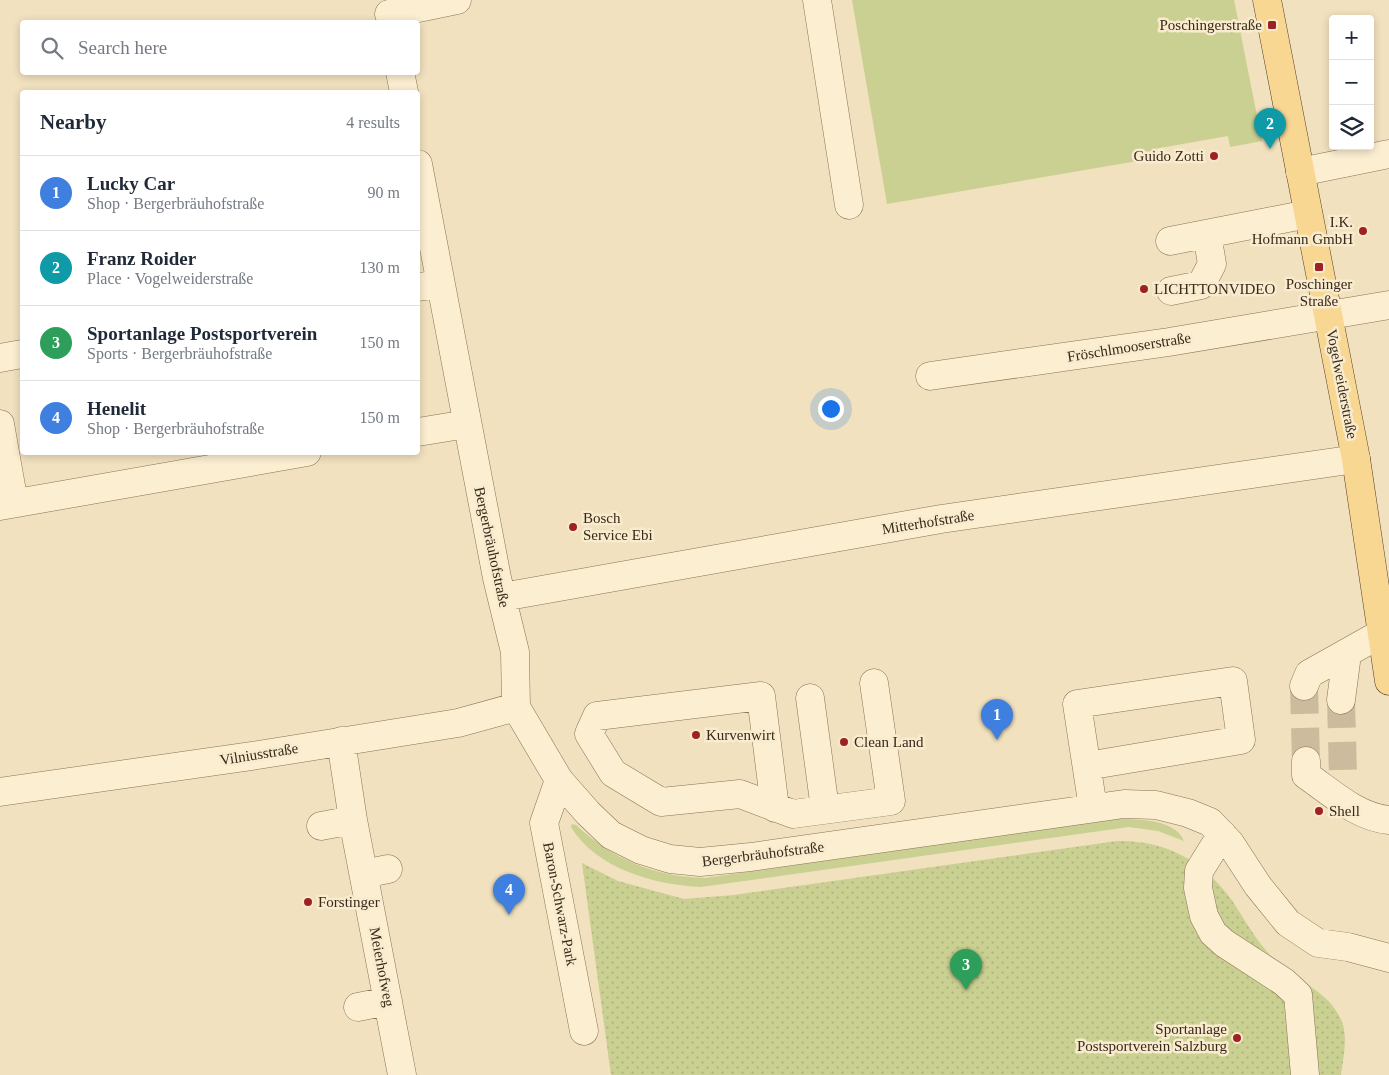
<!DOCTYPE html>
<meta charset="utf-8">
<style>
:root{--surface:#fff;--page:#f6f6f7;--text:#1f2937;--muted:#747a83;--line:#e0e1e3;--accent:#b45309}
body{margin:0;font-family:Georgia,serif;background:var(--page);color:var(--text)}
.controls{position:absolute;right:15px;top:15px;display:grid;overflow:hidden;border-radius:5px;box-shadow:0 2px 8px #0003}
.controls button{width:45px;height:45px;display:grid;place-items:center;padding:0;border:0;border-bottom:1px solid var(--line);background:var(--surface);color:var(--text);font:25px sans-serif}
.you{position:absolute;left:830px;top:408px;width:18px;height:18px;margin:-12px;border:4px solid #fff;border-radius:50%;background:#1a73e8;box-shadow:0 0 0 8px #1a73e833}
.badge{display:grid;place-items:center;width:32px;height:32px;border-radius:50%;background:var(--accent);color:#fff;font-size:16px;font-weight:700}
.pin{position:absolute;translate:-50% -41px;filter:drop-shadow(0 1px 2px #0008)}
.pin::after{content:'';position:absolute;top:26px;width:18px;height:15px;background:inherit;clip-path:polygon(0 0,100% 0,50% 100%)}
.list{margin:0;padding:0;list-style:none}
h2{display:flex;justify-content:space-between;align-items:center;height:65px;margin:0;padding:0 20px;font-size:21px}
h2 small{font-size:16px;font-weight:400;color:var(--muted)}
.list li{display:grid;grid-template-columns:32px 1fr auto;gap:15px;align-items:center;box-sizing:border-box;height:75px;padding:0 20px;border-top:1px solid var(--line)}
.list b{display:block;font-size:19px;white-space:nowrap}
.list p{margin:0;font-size:16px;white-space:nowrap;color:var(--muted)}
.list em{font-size:16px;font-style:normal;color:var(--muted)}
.icon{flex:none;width:28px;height:28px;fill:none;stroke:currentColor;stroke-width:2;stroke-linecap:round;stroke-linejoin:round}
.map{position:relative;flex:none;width:1389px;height:1075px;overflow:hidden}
.search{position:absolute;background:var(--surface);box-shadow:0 2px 8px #0003;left:20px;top:20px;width:400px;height:55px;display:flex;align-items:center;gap:12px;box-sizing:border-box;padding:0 18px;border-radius:5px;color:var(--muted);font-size:19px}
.panel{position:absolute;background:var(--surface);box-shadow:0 2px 8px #0003;left:20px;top:90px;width:400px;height:365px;border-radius:5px}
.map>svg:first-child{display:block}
.grass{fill:#c9d091}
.park{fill:url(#park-dots)}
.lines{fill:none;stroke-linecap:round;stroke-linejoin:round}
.minor-tunnel{stroke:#ccbc9d;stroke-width:28;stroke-dasharray:28 14;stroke-linecap:butt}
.minor-casing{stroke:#8b7155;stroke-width:29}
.major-casing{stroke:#583f2a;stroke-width:29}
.minor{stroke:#fbeed1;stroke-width:28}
.major{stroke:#f8d792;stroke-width:28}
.poi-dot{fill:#9e2123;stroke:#f8ebce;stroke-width:2}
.labels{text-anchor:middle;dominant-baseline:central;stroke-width:5;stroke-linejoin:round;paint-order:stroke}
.poi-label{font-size:15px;fill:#39291b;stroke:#f8ebce;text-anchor:start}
.street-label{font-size:15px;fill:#39291b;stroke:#f8ebce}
</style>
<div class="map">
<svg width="1389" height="1075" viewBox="0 0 1389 1075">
<defs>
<pattern id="park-dots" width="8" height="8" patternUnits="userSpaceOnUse" patternTransform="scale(1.25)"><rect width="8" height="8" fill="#c9d091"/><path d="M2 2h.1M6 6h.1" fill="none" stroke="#adb37c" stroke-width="1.8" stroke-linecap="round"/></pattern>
</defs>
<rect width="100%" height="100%" fill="#f1e1be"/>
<path class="grass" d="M 852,0 L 1234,0 L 1262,141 L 1230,147 L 1228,136 L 1154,149 L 1155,158 L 887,204 Z
M 1113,819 C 1134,819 1175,818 1184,841 L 1158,831 L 1129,827 L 701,887 C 656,885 596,869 571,827 L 572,824 L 576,825 C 613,859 655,877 705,878 Z"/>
<path class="park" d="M 1117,841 C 1165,840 1202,860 1231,899 C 1245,920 1257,943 1276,961 C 1298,983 1330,991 1342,1022 C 1348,1038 1343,1059 1341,1075 L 611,1075 L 582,863 L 618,881 L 684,899 L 734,895 Z"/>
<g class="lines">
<path class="minor-tunnel" d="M 1304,686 L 1306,761
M 1341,700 L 1343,776"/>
<defs>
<path id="minor" d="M 817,0 L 849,205
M 389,14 L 457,0
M 400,72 L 404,92
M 418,164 L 497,578 L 515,652 L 516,707 L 559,780 L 588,813 L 611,835 L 641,850 L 670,859 L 700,862 L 751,857 L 1124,804 L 1156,805 L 1188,813 L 1210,822 L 1230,843 L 1258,886 L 1288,923 L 1318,943 L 1348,947 L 1389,958
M 1300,172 L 1389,154
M 1170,241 L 1308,214
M 418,287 L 440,284
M 1171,291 L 1201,285 L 1212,264 L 1207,234
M 0,358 L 22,354
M 930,376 L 1169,342 L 1389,305
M 0,424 L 14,503
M 418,432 L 467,424
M 0,506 L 307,452
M 502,597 L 941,519 L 1356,459
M 1304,686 L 1309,674 L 1382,633
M 810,698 L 825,809
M 1341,700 L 1347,654
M 341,741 L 353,820 L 402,1075
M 1306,761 L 1306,775 C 1332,793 1357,817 1389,820
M 1087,766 L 1241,740 L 1233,681 L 1077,704 L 1093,808
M 559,780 L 544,823 L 584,1031
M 0,792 L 258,755 L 458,723 L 516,707
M 775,808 L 761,696 L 597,716 L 589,734 L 613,773 L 661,802 L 740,794 L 793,814 L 891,801 L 874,683
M 321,826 L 353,820
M 1222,834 L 1199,871 L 1198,888 L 1204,916 L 1213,933 L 1224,943 L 1284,982 L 1298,995 L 1305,1075
M 364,874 L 388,869
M 358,1007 L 388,1001"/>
<path id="major" d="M 1267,0 L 1356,459 L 1389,681"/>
</defs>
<use href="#minor" class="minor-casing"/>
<use href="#major" class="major-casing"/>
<use href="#minor" class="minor"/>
<use href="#major" class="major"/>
</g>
<g class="poi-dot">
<rect x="1267" y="20" width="10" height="10" rx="2.5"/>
<circle cx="1214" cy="156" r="5"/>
<circle cx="1363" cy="231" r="5"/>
<rect x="1314" y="262" width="10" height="10" rx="2.5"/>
<circle cx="1144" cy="289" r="5"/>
<circle cx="573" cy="527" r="5"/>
<circle cx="696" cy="735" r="5"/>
<circle cx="844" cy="742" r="5"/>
<circle cx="1319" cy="811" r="5"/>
<circle cx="308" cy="902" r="5"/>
<circle cx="1237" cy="1038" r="5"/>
</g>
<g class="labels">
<g class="poi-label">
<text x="1262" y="25" text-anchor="end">Poschingerstraße</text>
<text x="1204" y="156" text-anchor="end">Guido Zotti</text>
<text x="1353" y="222" text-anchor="end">I.K.<tspan x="1353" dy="17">Hofmann GmbH</tspan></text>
<text x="1319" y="284" text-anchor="middle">Poschinger<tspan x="1319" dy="17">Straße</tspan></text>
<text x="1154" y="289">LICHTTONVIDEO</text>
<text x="583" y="518">Bosch<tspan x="583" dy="17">Service Ebi</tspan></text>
<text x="706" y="735">Kurvenwirt</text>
<text x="854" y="742">Clean Land</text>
<text x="1329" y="811">Shell</text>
<text x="318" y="902">Forstinger</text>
<text x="1227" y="1029" text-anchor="end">Sportanlage<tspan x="1227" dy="17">Postsportverein Salzburg</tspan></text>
</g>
<g class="street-label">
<text transform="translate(1129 347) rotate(-9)">Fröschlmooserstraße</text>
<text transform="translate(1342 384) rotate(79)">Vogelweiderstraße</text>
<text transform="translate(928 522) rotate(-9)">Mitterhofstraße</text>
<text transform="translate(492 547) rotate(78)">Bergerbräuhofstraße</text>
<text transform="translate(259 754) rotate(-9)">Vilniusstraße</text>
<text transform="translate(763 854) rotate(-7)">Bergerbräuhofstraße</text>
<text transform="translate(560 904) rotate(79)">Baron-Schwarz-Park</text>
<text transform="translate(382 967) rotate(79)">Meierhofweg</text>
</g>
</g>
</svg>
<div class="controls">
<button>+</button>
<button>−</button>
<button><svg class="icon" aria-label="layers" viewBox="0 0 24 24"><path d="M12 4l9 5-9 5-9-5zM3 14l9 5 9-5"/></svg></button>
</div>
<div class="you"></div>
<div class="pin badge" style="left:997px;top:740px;background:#3f7fe0">1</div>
<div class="pin badge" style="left:1270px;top:149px;background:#0f9aa8">2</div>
<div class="pin badge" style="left:966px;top:990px;background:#2e9e5b">3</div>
<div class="pin badge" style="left:509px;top:915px;background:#3f7fe0">4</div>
<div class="search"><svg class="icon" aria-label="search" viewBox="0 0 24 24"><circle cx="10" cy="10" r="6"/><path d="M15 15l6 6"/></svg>Search here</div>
<section class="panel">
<h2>Nearby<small>4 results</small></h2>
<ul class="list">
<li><span class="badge" style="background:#3f7fe0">1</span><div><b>Lucky Car</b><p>Shop · Bergerbräuhofstraße</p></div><em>90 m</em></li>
<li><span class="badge" style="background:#0f9aa8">2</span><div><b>Franz Roider</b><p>Place · Vogelweiderstraße</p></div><em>130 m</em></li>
<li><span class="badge" style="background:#2e9e5b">3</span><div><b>Sportanlage Postsportverein</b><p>Sports · Bergerbräuhofstraße</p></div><em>150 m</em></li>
<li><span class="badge" style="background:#3f7fe0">4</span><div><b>Henelit</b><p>Shop · Bergerbräuhofstraße</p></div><em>150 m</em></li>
</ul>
</section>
</div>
